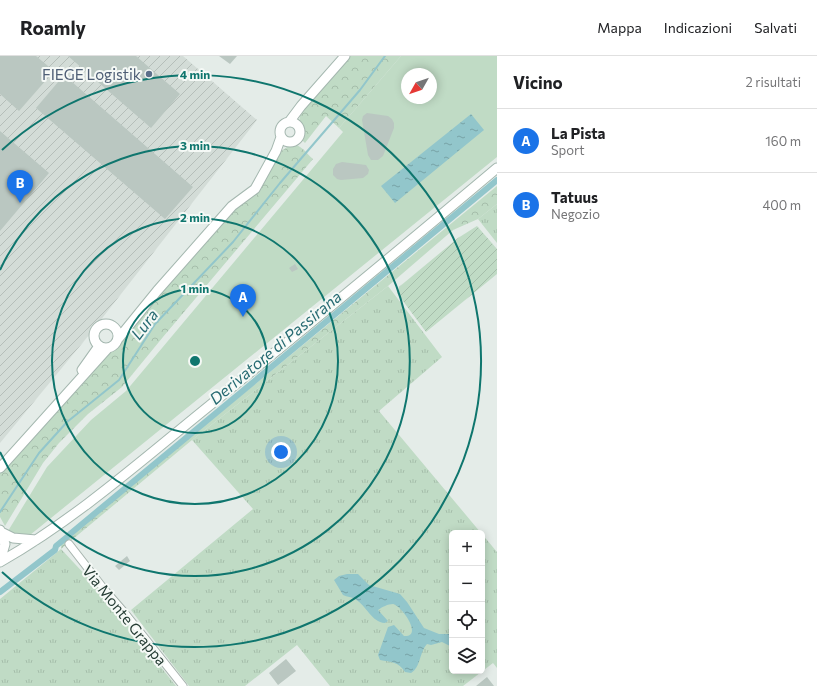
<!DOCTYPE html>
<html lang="it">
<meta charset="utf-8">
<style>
:root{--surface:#fff;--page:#f6f6f6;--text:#202124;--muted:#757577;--line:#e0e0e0;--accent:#1a73e8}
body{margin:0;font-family:Commissioner,sans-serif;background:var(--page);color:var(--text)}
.controls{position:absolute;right:12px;bottom:12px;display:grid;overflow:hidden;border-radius:6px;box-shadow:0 2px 10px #0003}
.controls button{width:36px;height:36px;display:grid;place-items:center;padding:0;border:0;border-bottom:1px solid var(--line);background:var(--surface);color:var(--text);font:20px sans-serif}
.compass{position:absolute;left:401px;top:12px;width:36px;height:36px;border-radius:50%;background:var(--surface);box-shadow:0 2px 10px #0003;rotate:230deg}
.you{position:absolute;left:281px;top:396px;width:14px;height:14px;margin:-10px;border:3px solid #fff;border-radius:50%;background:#1a73e8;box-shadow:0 0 0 6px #1a73e833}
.badge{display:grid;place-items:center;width:26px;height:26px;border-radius:50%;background:var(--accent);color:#fff;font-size:13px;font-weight:700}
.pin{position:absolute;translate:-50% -33px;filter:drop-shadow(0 1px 2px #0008)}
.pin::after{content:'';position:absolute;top:21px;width:14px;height:12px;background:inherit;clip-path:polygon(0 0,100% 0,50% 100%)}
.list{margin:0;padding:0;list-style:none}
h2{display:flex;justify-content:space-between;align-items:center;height:52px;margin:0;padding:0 16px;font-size:17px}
h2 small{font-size:13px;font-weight:400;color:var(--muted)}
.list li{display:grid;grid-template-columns:26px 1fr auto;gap:12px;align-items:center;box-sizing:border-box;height:64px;padding:0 16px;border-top:1px solid var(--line)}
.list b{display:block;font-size:15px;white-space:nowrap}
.list p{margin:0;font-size:13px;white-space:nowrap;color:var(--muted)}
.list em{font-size:13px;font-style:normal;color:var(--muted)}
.icon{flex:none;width:22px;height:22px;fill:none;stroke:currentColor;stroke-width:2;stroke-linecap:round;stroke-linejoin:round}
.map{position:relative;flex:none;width:497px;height:630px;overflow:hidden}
header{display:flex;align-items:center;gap:24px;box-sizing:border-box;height:56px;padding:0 20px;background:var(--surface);border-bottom:1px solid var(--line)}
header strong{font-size:19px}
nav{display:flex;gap:22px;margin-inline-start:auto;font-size:14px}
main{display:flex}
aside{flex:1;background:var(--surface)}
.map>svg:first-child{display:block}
.industrial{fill:url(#industrial-furrows)}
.grass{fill:url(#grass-tufts)}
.forest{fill:url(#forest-crowns)}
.garden{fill:url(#garden-furrows)}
.pitch{fill:#c0dbc5;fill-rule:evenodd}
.water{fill:url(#water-ripples)}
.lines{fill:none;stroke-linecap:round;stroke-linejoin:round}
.stream{stroke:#92c6cb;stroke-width:2}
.canal{stroke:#92c6cb;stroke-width:6}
.building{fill:#bac7c1}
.street-casing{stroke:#a7b4ae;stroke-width:9}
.secondary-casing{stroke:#a4b7af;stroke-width:11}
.street{stroke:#fff;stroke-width:7}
.secondary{stroke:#fff;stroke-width:9}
.ring{fill:none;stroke:#0f766e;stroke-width:2}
.service-dot{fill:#5c6f8a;stroke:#f5f9f6;stroke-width:1.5}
.labels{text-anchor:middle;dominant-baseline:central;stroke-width:4;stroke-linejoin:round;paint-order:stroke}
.service-label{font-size:15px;fill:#4e5e75;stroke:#f5f9f6;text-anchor:end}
.street-label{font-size:15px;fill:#253c34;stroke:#f5f9f6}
.water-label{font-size:16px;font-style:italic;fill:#266a72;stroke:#f5f9f6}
.centre{fill:#0f766e;stroke:#f5f9f6;stroke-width:2}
.ring-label{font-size:12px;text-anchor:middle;font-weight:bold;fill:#0f766e;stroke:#f5f9f6;stroke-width:4;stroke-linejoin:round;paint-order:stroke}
</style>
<header>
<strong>Roamly</strong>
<nav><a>Mappa</a><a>Indicazioni</a><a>Salvati</a></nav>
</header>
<main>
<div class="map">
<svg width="497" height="630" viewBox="0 0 497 630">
<defs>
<pattern id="industrial-furrows" width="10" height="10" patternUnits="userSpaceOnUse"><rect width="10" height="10" fill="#d3dcd7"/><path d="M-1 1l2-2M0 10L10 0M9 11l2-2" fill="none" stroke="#b5beb9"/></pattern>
<pattern id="grass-tufts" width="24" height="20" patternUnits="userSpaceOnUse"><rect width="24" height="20" fill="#c0dbc5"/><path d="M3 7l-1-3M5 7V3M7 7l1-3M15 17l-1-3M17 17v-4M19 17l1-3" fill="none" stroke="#a5bdaa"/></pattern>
<pattern id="forest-crowns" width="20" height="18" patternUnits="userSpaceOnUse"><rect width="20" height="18" fill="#c0dbc5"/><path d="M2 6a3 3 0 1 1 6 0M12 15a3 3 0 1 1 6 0" fill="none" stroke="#a5bdaa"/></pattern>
<pattern id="garden-furrows" width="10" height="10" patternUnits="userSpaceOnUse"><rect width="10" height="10" fill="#c0dbc5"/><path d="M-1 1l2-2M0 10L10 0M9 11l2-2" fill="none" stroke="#a5bdaa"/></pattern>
<pattern id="water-ripples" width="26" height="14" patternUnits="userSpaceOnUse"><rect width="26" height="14" fill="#92c6cb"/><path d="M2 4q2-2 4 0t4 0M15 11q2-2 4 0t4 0" fill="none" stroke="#77a2a6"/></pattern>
</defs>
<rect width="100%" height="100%" fill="#e4ece8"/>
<path class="industrial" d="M 0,0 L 183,0 L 257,64 L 89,279 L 0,387 Z"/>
<path class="grass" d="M 497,148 L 497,187 L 478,163 Z
M 388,230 L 442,301 L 379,355 L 481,477 L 452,477 L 452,615 L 482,615 L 482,478 L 497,496 L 497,612 L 493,607 L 463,630 L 330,630 L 297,589 L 245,630 L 189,630 L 131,554 L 253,453 L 192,384 Z
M 61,493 L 103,538 L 176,630 L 0,630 L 0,543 Z"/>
<path class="forest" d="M 349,0 L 401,0 L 339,72 L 326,60 L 305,87 L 301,83 C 303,71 297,68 301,56 Z
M 291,88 C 301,88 306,97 313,103 L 163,281 L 122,331 L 88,358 L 59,387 L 43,407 L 5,470 L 0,461 L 0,417 L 25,391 L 64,344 L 75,336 L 83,328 L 85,323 L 234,151 L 279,97 Z
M 497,130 L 497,148 L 478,163 L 453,174 L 388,230 L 192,384 L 61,493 L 61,487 Z"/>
<path class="garden" d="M 477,170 L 497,193 L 497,218 L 426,276 L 397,237 L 399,231 L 458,182 Z"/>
<path class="pitch" d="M 401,0 L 497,0 L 497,101 L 30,479 L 23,480 L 8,475 L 47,411 L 91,364 L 126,335 L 343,76 L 339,72 ZM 407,18 L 431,18 L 431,42 L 407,42 Z"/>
<path class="water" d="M 471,58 L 484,74 L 395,147 L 381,130 Z
M 347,518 L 358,518 L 369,529 L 400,538 L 407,546 L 424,572 L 439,578 L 452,578 L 452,591 L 442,586 L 431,589 L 427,588 C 419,597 421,611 411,617 L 405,616 C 399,606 391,606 380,604 L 378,599 L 388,571 L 394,569 L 404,580 C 424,581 401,549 393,548 C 388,548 382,551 378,554 L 388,565 L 385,567 C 371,566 367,550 355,543 C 352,541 347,541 343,539 L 334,524 L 339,520 Z"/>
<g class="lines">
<path class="stream" d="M 0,456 L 39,397 L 67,366 L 119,324 L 155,268 L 233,186 L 280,127 L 360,34 L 385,0"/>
<path class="canal" d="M 70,478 L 497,124
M 0,536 L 55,494 L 56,490 L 67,481"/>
</g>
<path class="building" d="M 0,0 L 36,0 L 54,15 L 19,55 L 0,38 Z
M 68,0 L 136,0 L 180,38 L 151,72 Z
M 219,0 L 237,0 L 230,8 Z
M 64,19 L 193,131 L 165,163 L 36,52 Z
M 367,57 L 388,60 L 392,63 L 394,67 L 394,72 L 383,100 L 378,104 L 371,104 L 368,99 L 362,64 L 363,60 Z
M 0,75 L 49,117 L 0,175 Z
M 342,106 L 366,109 L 369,114 L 368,118 L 363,122 L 341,124 L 337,123 L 333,119 L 333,113 L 336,108 Z
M 295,208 L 298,213 L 292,216 L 289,212 Z
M 127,500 L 130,505 L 119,514 L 115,510 Z
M 286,603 L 296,615 L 278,629 L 269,617 Z
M 487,621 L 494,630 L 476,630 Z"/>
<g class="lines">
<defs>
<path id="street" d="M 69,488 L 104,533 L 124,556 L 183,630"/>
<path id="secondary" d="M 289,66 L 301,50 L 345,0
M280 76a10 10 0 1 1 20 0a10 10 0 1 1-20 0Z
M94 280a12 12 0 1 1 24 0a12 12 0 1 1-24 0Z
M 118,283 L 157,235 L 232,150 L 255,133 L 276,95 L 281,81
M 82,314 L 99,290
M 0,412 L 108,292
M 0,474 L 5,488 L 3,495 L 0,498
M 1,476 L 13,482 L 36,484
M 0,506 C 76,463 142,404 209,350 C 306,271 402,192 497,112"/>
</defs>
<use href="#street" class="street-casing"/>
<use href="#secondary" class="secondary-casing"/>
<use href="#street" class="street"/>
<use href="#secondary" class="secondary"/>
</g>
<g class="ring">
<circle cx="195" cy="305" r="72"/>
<circle cx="195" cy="305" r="143"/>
<path d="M0 214A215 215 0 1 1 0 396"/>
<path d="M2 94A286 286 0 1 1 2 516"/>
</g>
<circle class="service-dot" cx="149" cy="18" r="4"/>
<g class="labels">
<g class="service-label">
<text x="141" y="18">FIEGE Logistik</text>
</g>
<g class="street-label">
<text transform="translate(125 559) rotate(51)">Via Monte Grappa</text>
</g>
<g class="water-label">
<text transform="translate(144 268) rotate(-53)">Lura</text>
<text transform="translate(275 291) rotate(-40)">Derivatore di Passirana</text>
</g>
</g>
<circle cx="195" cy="305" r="6" class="centre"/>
<g class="ring-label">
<text x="195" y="23">4 min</text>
<text x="195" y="94">3 min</text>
<text x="195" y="166">2 min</text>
<text x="195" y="237">1 min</text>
</g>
</svg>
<div class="controls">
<button>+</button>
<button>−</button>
<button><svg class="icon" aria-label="locate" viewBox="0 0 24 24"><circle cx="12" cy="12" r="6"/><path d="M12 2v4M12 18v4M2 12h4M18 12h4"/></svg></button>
<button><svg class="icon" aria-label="layers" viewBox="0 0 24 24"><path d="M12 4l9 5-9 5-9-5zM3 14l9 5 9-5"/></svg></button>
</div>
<svg class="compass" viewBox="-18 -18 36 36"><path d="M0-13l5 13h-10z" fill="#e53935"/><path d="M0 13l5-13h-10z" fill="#757577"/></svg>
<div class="you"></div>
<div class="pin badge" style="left:243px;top:261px">A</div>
<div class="pin badge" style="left:20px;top:147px">B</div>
</div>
<aside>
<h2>Vicino<small>2 risultati</small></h2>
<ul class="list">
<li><span class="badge">A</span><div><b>La Pista</b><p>Sport</p></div><em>160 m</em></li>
<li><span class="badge">B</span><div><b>Tatuus</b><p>Negozio</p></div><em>400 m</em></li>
</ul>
</aside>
</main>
